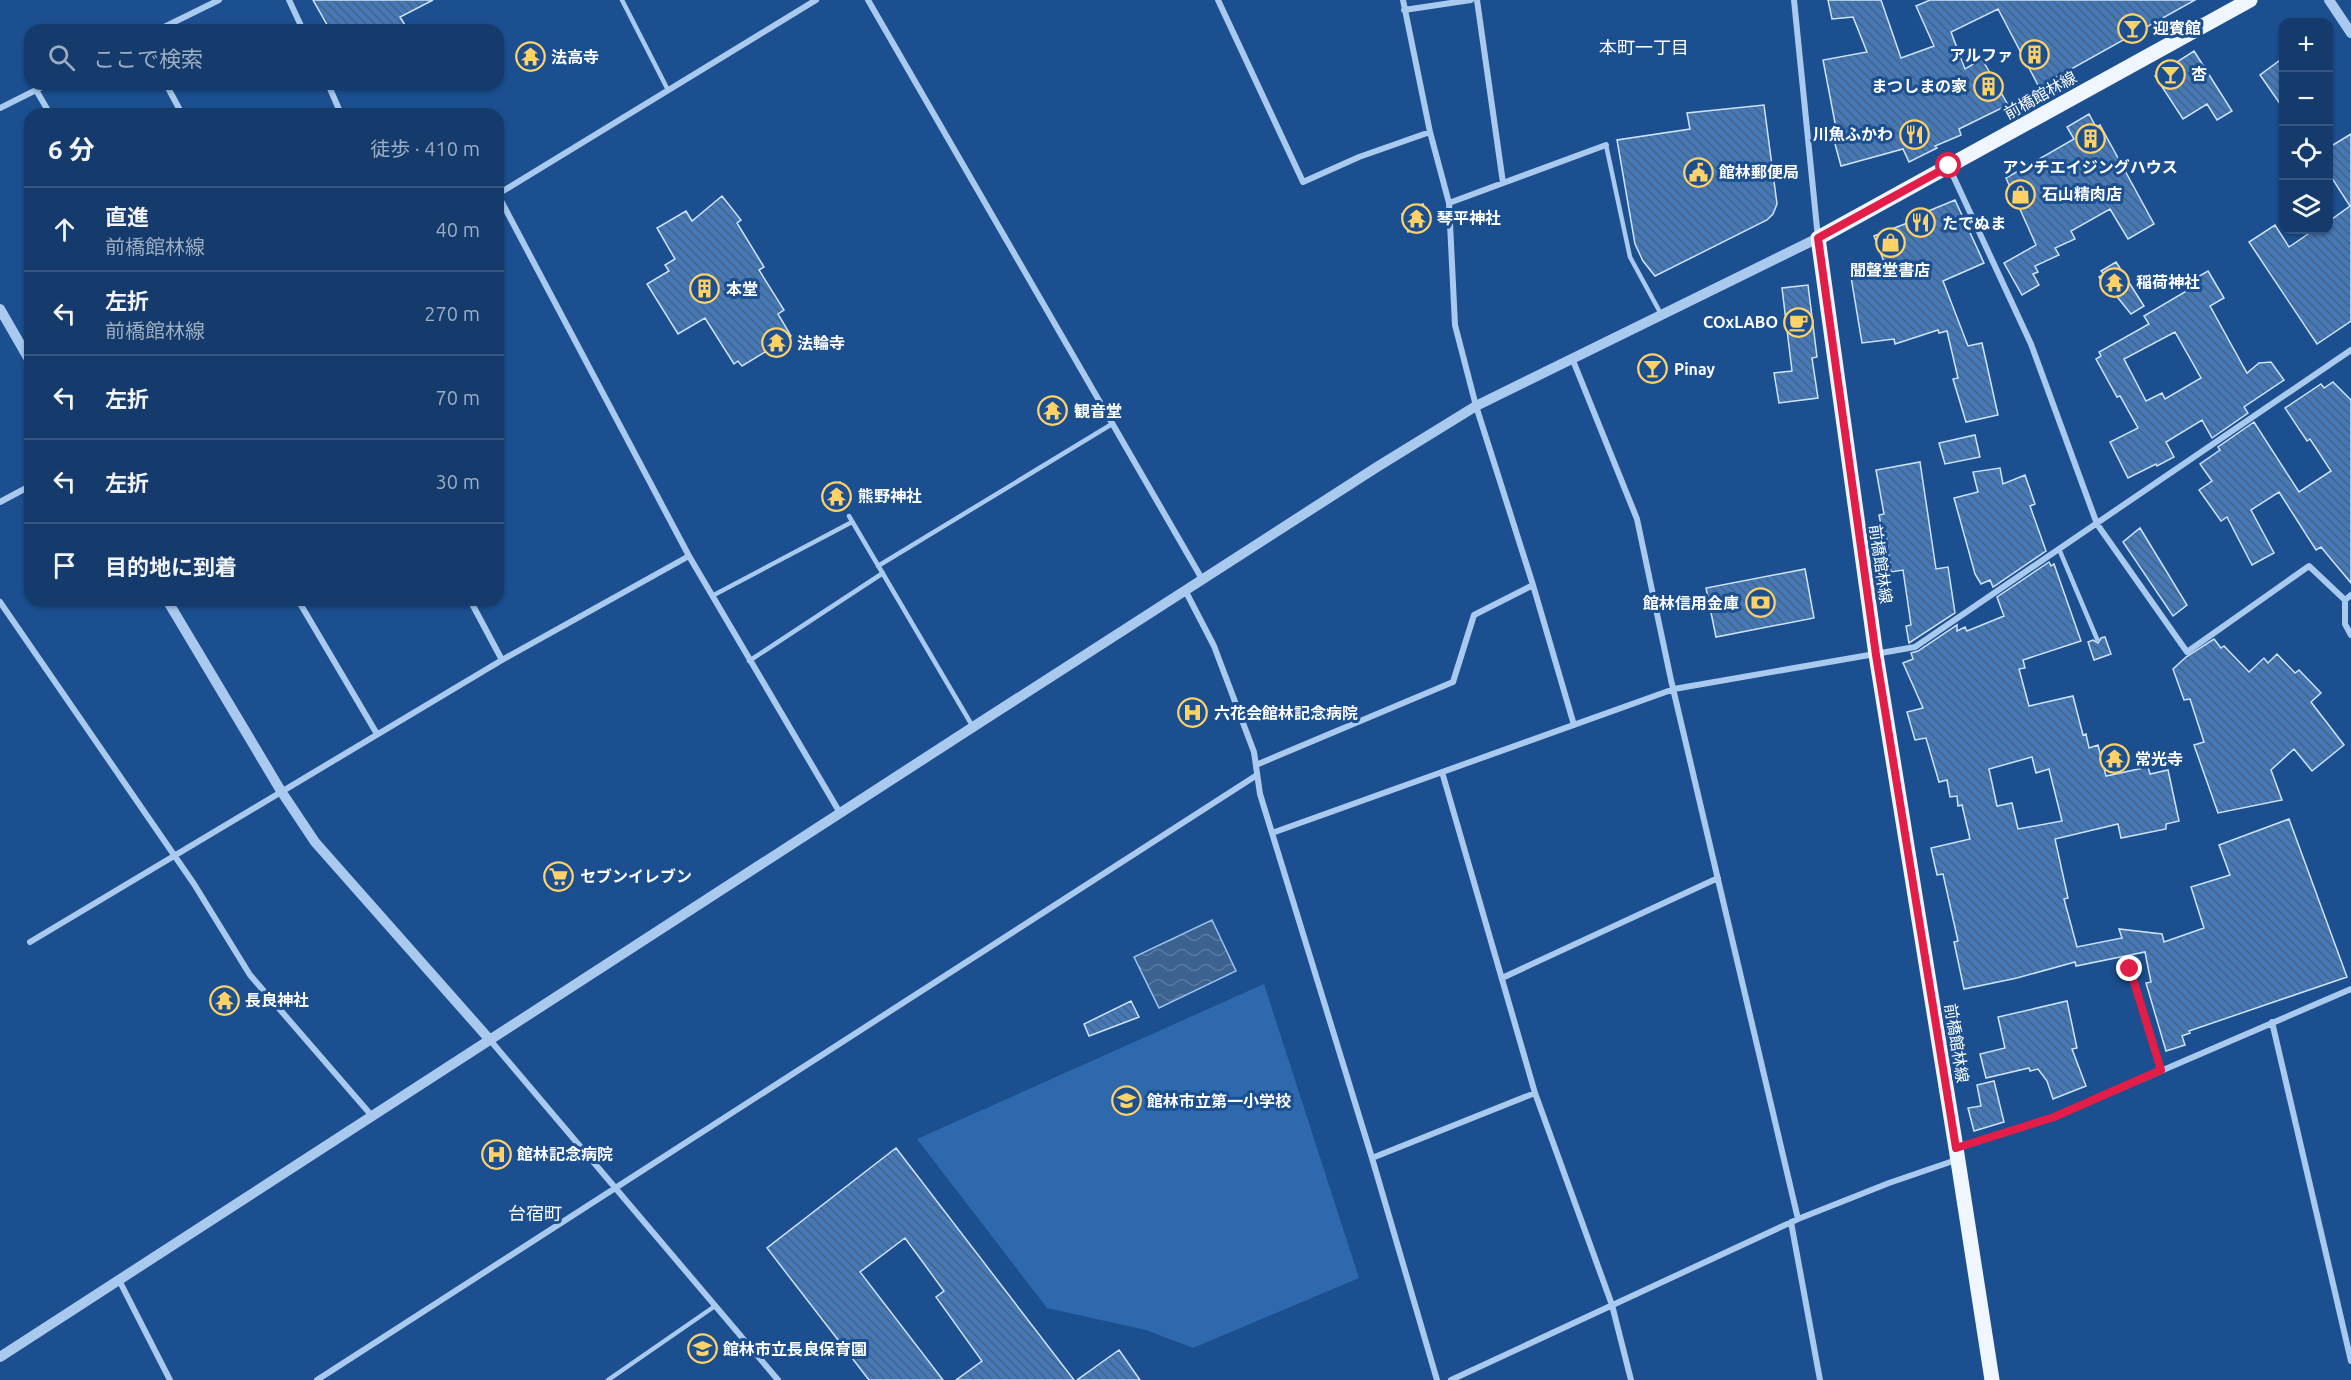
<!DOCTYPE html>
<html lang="ja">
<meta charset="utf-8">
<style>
:root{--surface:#143b6b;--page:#1d4271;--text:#f1f3f6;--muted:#9dadc1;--line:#33557e}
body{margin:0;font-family:Ubuntu,"Noto Sans JP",sans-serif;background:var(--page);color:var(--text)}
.controls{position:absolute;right:18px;top:18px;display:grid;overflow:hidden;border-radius:12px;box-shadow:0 2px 4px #0004}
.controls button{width:54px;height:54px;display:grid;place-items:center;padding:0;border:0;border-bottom:2px solid var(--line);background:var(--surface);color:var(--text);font:30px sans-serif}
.stop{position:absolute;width:18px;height:18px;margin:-14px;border:4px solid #e11d48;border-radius:50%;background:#fff}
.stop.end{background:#e11d48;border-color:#fff;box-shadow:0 2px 6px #0008}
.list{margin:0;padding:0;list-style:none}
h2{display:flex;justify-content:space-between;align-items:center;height:78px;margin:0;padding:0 24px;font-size:26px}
h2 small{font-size:20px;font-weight:400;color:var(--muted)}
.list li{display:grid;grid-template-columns:39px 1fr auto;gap:18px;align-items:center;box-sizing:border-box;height:84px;padding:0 24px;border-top:2px solid var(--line)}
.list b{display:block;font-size:22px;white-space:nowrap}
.list p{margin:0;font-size:20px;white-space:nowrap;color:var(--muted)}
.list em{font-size:20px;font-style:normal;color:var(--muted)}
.icon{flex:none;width:33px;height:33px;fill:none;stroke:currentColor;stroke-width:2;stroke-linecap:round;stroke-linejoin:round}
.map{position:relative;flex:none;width:2351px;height:1380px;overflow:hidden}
.search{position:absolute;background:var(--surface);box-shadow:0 2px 4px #0004;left:24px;top:24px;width:480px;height:66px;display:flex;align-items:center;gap:15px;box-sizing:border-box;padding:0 21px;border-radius:18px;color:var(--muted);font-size:22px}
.panel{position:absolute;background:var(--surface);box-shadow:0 2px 4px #0004;left:24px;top:108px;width:480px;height:498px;border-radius:18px}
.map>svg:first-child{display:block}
.green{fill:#2e69ad}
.water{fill:url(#water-waves);stroke:#9cc4f0;stroke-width:1.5}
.building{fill:url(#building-back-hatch);stroke:#cfe3fa;stroke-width:1.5;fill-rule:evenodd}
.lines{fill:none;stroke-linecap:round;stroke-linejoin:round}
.service{stroke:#a9c9ee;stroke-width:4.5}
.minor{stroke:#a9c9ee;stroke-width:6}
.tertiary{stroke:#a9c9ee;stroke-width:10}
.primary{stroke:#f0f6ff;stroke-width:15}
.route{stroke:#e11d48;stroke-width:8}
.labels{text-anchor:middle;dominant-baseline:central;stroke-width:6;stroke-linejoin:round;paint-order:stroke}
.poi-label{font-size:16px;font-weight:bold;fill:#fff;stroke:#1b4f8f;text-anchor:start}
.street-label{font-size:16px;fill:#fff;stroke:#1b4f8f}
.neighbourhood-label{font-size:18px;fill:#fff;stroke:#1b4f8f}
</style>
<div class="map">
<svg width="2351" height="1380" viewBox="0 0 2351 1380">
<defs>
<pattern id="water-waves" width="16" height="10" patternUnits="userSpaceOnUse" patternTransform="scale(1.5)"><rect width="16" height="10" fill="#3c6290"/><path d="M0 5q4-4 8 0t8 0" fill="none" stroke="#597aa1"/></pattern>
<pattern id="building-back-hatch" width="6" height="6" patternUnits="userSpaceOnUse" patternTransform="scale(1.5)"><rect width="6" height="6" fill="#4478b7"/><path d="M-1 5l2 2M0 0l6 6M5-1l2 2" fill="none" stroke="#486282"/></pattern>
</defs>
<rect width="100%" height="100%" fill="#1b4f8f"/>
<path class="green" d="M 1264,984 L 1359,1278 L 1193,1348 L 1146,1330 L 1047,1308 L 917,1139 Z"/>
<path class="water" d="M 1212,920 L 1236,971 L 1159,1008 L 1134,957 Z"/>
<path class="building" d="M 313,0 L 433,0 L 400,17 L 408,30 L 330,30 Z
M 1828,0 L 1881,0 L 1901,58 L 1934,46 L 1916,6 L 1930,0 L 2195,0 L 2039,87 L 1998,9 L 1951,32 L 1965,69 L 1982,59 L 2008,105 L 1959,129 L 1961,135 L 1935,146 L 1937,148 L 1909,162 L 1903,149 L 1841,166 L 1831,129 L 1836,128 L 1823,60 L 1867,52 L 1853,17 L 1832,19 Z
M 2194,51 L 2232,111 L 2217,120 L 2207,104 L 2183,119 L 2155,76 Z
M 2283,58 L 2283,108 L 2260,75 Z
M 1764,105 L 1777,204 L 1773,214 L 1767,220 L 1655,276 L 1643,261 L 1635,244 L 1617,140 L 1690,129 L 1687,113 Z
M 2089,114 L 2096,127 L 2100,125 L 2154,224 L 2128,239 L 2110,209 L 2071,231 L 2075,239 L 2055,248 L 2059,255 L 2035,266 L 2038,272 L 2033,274 L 2039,285 L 2022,295 L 2004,263 L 2036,245 L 2006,178 L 2074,139 L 2067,127 Z
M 2351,134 L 2351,321 L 2317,344 L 2249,242 L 2275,225 L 2289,247 L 2314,230 L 2328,230 L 2328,222 L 2350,206 L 2328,172 L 2328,148 Z
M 722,196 L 741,220 L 737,223 L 764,267 L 759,270 L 784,310 L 778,314 L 791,336 L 742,366 L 738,361 L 734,364 L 705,318 L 678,334 L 647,284 L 669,271 L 665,265 L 675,259 L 657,228 L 686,211 L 692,221 Z
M 1955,200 L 1984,263 L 1943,281 L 1968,346 L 1982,343 L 1998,415 L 1966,422 L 1953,379 L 1958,378 L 1947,331 L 1939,333 L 1938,330 L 1895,344 L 1894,339 L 1862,343 L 1851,277 L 1888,272 L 1874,236 L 1915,220 L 1914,217 Z
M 1423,204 L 1430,223 L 1408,232 L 1402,214 L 1407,212 L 1406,209 Z
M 2116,262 L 2144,306 L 2131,314 L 2114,293 L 2110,295 L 2099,277 L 2104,274 L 2101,271 Z
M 2208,271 L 2224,298 L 2210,306 L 2247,373 L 2259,363 L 2271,362 L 2284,380 L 2244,407 L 2248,413 L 2212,438 L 2202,420 L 2166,442 L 2174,457 L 2157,466 L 2156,464 L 2128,478 L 2110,442 L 2138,428 L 2120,396 L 2117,397 L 2096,359 L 2101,356 L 2099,352 L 2149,324 L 2144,316 L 2190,289 L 2187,283 ZM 2175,332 L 2201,378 L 2165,399 L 2162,393 L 2146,401 L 2124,359 Z
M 1808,285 L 1817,357 L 1812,358 L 1818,398 L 1779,403 L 1774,373 L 1792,371 L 1782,288 Z
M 2333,382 L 2351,400 L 2351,583 L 2321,547 L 2316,550 L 2279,492 L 2251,510 L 2274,553 L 2252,565 L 2227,517 L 2221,521 L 2199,490 L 2212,481 L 2200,464 L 2220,450 L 2218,447 L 2254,422 L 2299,492 L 2331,471 L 2310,439 L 2307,441 L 2285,408 L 2321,384 L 2324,388 Z
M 1975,435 L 1980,457 L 1945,464 L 1939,443 Z
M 1920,462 L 1936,569 L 1948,567 L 1955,613 L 1909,643 L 1906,626 L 1911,625 L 1903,570 L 1891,572 L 1886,534 L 1883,535 L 1879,515 L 1884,514 L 1876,470 Z
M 2000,468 L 2003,484 L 2025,475 L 2035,504 L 2030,506 L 2046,551 L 1993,587 L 1990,580 L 1981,584 L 1975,574 L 1954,498 L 1978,492 L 1973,472 Z
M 840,482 L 851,499 L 834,510 L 823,492 Z
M 2140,528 L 2187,605 L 2173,616 L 2123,542 Z
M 2049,562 L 2051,566 L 2054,564 L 2081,641 L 2023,660 L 2025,668 L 2019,669 L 2029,706 L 2073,696 L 2083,735 L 2086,734 L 2089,748 L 2098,745 L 2106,776 L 2148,767 L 2150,774 L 2168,770 L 2179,821 L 2166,824 L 2166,829 L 2121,838 L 2118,824 L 2055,839 L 2068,898 L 2064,899 L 2077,947 L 2122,938 L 2119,929 L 2162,934 L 2164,942 L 2204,928 L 2191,887 L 2230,875 L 2219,845 L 2289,819 L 2347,977 L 2189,1031 L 2190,1033 L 2182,1036 L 2185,1045 L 2166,1051 L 2146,983 L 2151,982 L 2145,952 L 2076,966 L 2075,962 L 2017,978 L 1964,989 L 1954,942 L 1958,941 L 1943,874 L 1937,875 L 1931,848 L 1970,839 L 1962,805 L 1958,806 L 1957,796 L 1950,797 L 1947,780 L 1939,782 L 1926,738 L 1915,740 L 1907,712 L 1923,708 L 1903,663 L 1913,659 L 1911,653 L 1918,651 L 1957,625 L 1957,631 L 1965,627 L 1967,631 L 2004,616 L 1997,597 ZM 2032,757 L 2036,773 L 2049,769 L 2062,821 L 2018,829 L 2012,803 L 1997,806 L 1989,769 Z
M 1805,569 L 1814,618 L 1716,637 L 1706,588 Z
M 2105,637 L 2111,654 L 2094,660 L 2088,642 L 2093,640 L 2098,643 L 2101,638 Z
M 2214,639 L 2221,648 L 2224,646 L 2249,672 L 2264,658 L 2268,663 L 2277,654 L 2295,673 L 2299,670 L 2321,693 L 2311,702 L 2344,745 L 2312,771 L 2294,749 L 2271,770 L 2282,800 L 2218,813 L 2194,745 L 2204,742 L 2190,699 L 2184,700 L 2173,669 L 2186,657 Z
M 1131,1001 L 1139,1017 L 1089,1036 L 1084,1024 Z
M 2067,1001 L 2077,1048 L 2072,1049 L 2086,1086 L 2053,1099 L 2047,1081 L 2038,1069 L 2030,1071 L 2029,1068 L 1986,1078 L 1980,1054 L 2005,1048 L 1998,1017 Z
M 1994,1081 L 2004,1122 L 1974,1131 L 1968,1108 L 1981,1106 L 1977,1085 Z
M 896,1148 L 1074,1380 L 956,1380 L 982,1361 L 936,1297 L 944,1291 L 905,1238 L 860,1272 L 943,1380 L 869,1380 L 767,1248 Z
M 1119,1350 L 1140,1380 L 1077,1380 Z"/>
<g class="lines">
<path class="service" d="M 622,0 L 668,90
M 1606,145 L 1630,257 L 1661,314
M 849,516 L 973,727
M 2059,549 L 2097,639
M 878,566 L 1112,424
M 712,596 L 852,522
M 749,661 L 883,573
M 2130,969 L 2161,1070
M 608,1380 L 715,1306"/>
<path class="minor" d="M 289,0 L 303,30
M 868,0 L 1202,579
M 1218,0 L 1303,182 L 1359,157 L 1430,132
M 1403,0 L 1430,132 L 1449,203 L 1455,325 L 1476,406 L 1533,585 L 1574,725
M 1477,0 L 1503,183
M 1794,0 L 1818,238
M 1404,10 L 1471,0
M 158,30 L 219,0
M 166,84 L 182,114
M 328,84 L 341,114
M 36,90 L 50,114
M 0,108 L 48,84
M 1949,167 L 2031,344 L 2097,524 L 2187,652 L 2309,566 L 2345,600
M 498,194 L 816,0
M 498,195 L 689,556 L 840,813
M 1449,203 L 1606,145
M 1572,358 L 1637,519 L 1671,680 L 1798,1219
M 0,502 L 30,486
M 1185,590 L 1214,646 L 1254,752 L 1260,794 L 1372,1158 L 1437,1380
M 2351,595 L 2345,600 L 2345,624 L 2351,635
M 298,600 L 377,734
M 470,600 L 502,660
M 0,602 L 194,884 L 250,975 L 372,1116
M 1256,765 L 1453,682 L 1474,615 L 1533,585
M 1442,772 L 1535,1093 L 1612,1305 L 1631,1380
M 1272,833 L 1674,689 L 1915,647 L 2351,350
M 30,942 L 502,660 L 689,556
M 1502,978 L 1718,878
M 2272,1022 L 2351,1361
M 490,1040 L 778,1380
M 1957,1148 L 2054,1117 L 2351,989
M 1372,1158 L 1535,1093
M 1791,1222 L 1820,1380
M 119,1280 L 170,1380
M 317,1380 L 1257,775
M 1451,1380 L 1798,1219 L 1889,1183 L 1956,1160"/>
<path class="tertiary" d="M 2329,0 L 2351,33
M 0,309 L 30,361
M 167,600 L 281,791 L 315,842 L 490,1040
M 0,1357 L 973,727 L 1377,467 L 1476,406 L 1818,238"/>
<path class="primary" d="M 1992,1380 L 1956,1148 L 1876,655 L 1818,238 L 2250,0"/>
</g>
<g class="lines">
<path class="route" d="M 1949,166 L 1818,238 L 1876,655 L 1956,1148 L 2054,1117 L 2161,1070 L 2130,969"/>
</g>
<defs>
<symbol id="bar-ring" viewBox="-11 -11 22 22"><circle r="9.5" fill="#1b4f8f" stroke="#ffd166" stroke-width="1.5"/><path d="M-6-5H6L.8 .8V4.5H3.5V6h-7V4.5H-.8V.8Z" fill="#ffd166"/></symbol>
<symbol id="building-ring" viewBox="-11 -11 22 22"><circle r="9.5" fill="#1b4f8f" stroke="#ffd166" stroke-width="1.5"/><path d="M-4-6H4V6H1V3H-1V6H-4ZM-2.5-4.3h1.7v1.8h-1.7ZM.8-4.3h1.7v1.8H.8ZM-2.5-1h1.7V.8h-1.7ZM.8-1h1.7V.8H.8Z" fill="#ffd166"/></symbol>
<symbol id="temple-ring" viewBox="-11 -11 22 22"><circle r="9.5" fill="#1b4f8f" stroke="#ffd166" stroke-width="1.5"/><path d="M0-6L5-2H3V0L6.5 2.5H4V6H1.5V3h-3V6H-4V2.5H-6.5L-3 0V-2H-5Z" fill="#ffd166"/></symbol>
<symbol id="restaurant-ring" viewBox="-11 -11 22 22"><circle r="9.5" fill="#1b4f8f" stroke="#ffd166" stroke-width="1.5"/><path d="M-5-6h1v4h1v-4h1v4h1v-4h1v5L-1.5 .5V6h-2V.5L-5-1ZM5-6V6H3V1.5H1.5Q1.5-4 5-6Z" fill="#ffd166"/></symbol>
<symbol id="civic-ring" viewBox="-11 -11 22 22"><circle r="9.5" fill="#1b4f8f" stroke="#ffd166" stroke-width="1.5"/><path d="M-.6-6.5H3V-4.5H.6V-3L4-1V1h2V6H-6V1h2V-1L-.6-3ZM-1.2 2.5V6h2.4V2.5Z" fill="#ffd166"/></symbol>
<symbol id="shop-ring" viewBox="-11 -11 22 22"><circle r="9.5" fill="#1b4f8f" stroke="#ffd166" stroke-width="1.5"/><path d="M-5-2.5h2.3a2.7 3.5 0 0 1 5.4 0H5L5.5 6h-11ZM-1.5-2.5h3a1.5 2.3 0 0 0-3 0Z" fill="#ffd166"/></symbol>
<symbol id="cafe-ring" viewBox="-11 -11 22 22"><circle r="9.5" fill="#1b4f8f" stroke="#ffd166" stroke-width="1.5"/><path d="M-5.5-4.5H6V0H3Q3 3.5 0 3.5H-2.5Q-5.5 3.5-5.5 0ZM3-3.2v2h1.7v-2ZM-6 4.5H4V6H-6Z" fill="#ffd166"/></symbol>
<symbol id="bank-ring" viewBox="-11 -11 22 22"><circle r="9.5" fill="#1b4f8f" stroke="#ffd166" stroke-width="1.5"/><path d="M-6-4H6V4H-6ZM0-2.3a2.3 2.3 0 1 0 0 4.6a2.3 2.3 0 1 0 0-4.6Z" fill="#ffd166"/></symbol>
<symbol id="hospital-ring" viewBox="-11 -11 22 22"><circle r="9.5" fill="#1b4f8f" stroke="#ffd166" stroke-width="1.5"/><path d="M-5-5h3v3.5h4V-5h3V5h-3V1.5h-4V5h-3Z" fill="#ffd166"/></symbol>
<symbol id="supermarket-ring" viewBox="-11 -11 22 22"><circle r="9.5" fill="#1b4f8f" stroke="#ffd166" stroke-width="1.5"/><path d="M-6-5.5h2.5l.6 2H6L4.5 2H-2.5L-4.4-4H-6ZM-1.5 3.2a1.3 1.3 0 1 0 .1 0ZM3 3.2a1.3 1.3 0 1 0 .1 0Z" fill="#ffd166"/></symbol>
<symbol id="school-ring" viewBox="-11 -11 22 22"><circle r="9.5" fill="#1b4f8f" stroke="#ffd166" stroke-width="1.5"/><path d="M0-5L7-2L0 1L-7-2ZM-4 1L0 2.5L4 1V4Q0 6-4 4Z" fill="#ffd166"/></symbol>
</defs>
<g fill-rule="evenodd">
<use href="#bar-ring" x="2116" y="12" width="33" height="33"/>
<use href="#building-ring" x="2018" y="38" width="33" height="33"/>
<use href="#temple-ring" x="514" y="40" width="33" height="33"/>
<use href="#bar-ring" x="2154" y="58" width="33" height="33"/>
<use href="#building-ring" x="1972" y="70" width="33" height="33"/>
<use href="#restaurant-ring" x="1898" y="118" width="33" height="33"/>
<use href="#building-ring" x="2074" y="122" width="33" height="33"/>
<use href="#civic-ring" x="1682" y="156" width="33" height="33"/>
<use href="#shop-ring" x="2004" y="178" width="33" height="33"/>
<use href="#temple-ring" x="1400" y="202" width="33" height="33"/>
<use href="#restaurant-ring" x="1904" y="206" width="33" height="33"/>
<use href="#shop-ring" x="1874" y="226" width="33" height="33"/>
<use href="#temple-ring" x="2098" y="266" width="33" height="33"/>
<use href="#building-ring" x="688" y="272" width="33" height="33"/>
<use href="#cafe-ring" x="1782" y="306" width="33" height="33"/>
<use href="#temple-ring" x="760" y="326" width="33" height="33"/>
<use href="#bar-ring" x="1636" y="352" width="33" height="33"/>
<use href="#temple-ring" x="1036" y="394" width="33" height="33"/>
<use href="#temple-ring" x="820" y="480" width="33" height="33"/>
<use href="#bank-ring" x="1744" y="586" width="33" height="33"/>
<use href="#hospital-ring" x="1176" y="696" width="33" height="33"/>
<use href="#temple-ring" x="2098" y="742" width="33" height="33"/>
<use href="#supermarket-ring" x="542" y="860" width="33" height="33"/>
<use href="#temple-ring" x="208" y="984" width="33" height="33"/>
<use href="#school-ring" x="1110" y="1084" width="33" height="33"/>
<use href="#hospital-ring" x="480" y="1138" width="33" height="33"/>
<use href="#school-ring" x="686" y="1332" width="33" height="33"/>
</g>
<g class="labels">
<g class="poi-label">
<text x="2153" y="28">迎賓館</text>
<text x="2013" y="55" text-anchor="end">アルファ</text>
<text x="551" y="57">法高寺</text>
<text x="2191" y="74">杏</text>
<text x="1967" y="86" text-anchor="end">まつしまの家</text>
<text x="1893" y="134" text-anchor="end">川魚ふかわ</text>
<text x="2090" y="167" text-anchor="middle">アンチエイジングハウス</text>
<text x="1719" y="172">館林郵便局</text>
<text x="2042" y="194">石山精肉店</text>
<text x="1437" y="218">琴平神社</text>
<text x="1942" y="223">たでぬま</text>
<text x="1890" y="270" text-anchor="middle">聞聲堂書店</text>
<text x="2136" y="282">稲荷神社</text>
<text x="726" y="289">本堂</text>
<text x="1778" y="322" text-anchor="end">COxLABO</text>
<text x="797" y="343">法輪寺</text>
<text x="1674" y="369">Pinay</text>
<text x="1074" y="411">観音堂</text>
<text x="858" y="496">熊野神社</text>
<text x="1739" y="603" text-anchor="end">館林信用金庫</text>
<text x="1214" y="713">六花会館林記念病院</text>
<text x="2135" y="759">常光寺</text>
<text x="580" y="876">セブンイレブン</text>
<text x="245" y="1000">長良神社</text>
<text x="1147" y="1101">館林市立第一小学校</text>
<text x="517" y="1154">館林記念病院</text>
<text x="723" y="1349">館林市立長良保育園</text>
</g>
<g class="street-label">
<text transform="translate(2040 95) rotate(-29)">前橋館林線</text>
<text transform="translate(1881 564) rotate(82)">前橋館林線</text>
<text transform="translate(1957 1043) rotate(81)">前橋館林線</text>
</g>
<g class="neighbourhood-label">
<text x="1644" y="47">本町一丁目</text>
<text x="535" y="1213">台宿町</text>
</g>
</g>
</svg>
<div class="controls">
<button>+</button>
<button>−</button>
<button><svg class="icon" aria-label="locate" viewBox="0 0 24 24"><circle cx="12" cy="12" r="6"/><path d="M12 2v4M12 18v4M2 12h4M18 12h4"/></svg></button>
<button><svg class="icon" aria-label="layers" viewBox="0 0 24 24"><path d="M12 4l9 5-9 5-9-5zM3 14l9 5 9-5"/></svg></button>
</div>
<div class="stop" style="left:1949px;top:166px"></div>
<div class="stop end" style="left:2130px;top:969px"></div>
<div class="search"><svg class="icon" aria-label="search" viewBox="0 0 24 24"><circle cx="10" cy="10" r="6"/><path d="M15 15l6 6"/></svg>ここで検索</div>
<section class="panel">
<h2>6 分<small>徒歩 · 410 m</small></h2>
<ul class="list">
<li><svg class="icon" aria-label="ahead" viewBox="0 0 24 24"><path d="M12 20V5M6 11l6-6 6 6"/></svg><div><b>直進</b><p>前橋館林線</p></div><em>40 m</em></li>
<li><svg class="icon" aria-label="left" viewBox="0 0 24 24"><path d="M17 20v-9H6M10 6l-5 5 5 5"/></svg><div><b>左折</b><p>前橋館林線</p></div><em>270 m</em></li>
<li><svg class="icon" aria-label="left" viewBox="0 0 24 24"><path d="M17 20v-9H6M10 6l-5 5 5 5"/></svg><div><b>左折</b></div><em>70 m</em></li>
<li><svg class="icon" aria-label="left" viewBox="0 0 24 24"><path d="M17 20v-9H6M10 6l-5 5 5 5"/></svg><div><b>左折</b></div><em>30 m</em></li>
<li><svg class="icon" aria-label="arrive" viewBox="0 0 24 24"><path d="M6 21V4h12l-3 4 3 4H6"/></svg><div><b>目的地に到着</b></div></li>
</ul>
</section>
</div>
